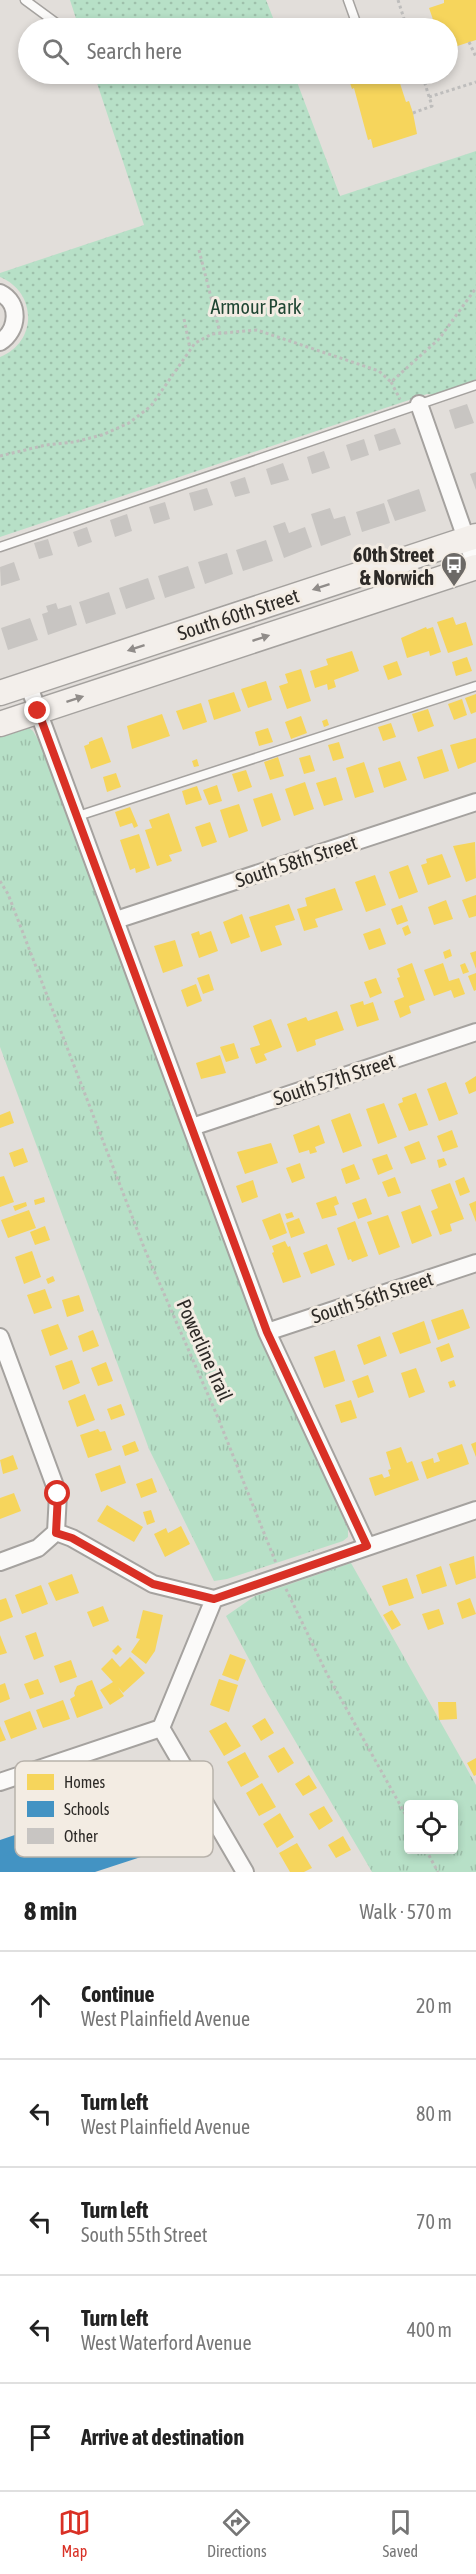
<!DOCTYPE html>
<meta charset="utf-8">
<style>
:root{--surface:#fff;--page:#f6f6f6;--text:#222;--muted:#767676;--line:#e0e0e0;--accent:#d93025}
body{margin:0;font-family:"Asap Condensed",sans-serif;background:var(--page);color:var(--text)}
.controls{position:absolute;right:18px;bottom:18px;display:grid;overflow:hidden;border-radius:6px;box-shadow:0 3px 9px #0003}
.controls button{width:54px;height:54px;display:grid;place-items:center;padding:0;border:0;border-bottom:2px solid var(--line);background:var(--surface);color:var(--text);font:30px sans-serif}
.stop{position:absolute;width:18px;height:18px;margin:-14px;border:4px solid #d93025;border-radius:50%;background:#fff}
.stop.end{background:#d93025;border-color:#fff;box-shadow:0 2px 6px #0008}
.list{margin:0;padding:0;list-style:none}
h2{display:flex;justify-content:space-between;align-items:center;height:78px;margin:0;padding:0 24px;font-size:26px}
h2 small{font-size:20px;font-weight:400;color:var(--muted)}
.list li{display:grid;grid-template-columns:39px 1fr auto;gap:18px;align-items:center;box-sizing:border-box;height:108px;padding:0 24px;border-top:2px solid var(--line)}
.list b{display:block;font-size:22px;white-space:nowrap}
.list p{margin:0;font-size:20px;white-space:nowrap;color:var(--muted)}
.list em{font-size:20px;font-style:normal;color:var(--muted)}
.icon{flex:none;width:33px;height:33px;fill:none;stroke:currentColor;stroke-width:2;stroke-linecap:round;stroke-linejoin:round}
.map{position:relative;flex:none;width:476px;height:1872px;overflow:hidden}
.search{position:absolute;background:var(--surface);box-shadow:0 3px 9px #0003;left:18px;right:18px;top:18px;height:66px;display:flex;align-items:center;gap:15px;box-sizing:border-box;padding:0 21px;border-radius:33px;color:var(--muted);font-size:22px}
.sheet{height:618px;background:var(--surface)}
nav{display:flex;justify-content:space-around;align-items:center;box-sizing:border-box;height:84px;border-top:2px solid var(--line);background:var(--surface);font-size:16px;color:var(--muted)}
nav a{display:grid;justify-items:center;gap:3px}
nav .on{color:var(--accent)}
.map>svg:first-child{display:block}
.grass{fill:url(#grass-tufts);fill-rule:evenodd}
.park{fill:url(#park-dots)}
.homes{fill:#f6d55c}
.schools{fill:#4393c3}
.building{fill:#c8c5c2}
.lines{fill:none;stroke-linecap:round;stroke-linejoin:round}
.service-casing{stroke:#a5a29f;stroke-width:11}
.minor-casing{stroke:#a5a29f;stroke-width:20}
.secondary-casing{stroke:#a5a29f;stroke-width:27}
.path{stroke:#bebdbc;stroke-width:3;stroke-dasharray:3 3;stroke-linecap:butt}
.service{stroke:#fbfaf9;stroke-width:8}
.minor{stroke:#fbfaf9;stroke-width:16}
.secondary{stroke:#f3efeb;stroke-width:24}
.oneway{fill:#908c89}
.route{stroke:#d93025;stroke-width:8}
.labels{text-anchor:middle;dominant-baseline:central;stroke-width:6;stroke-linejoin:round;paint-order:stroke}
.park-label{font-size:20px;fill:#204633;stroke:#f3ece3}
.poi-label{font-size:20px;font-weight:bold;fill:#2d2a27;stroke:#f3ece3;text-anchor:end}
.street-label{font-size:20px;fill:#2d2a27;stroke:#f3ece3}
.key{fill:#f3ece3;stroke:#b8b2ab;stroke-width:1.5}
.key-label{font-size:16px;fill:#2d2a27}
</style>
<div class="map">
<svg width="476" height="1872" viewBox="0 0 476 1872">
<defs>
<pattern id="grass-tufts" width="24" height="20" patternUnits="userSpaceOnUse" patternTransform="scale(1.5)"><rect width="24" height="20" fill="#b7e0c7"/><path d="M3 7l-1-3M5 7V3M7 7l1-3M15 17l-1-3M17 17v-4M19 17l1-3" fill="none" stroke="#9ec0ab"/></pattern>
<pattern id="park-dots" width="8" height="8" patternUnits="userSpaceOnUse" patternTransform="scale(1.5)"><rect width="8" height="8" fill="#b7e0c7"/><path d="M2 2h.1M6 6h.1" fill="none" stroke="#9ec0ab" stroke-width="1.8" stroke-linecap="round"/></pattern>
</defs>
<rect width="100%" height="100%" fill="#e2deda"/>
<path class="grass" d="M 25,725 L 33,731 L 44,750 L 249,1310 L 348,1529 L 348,1537 L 343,1541 L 227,1579 L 214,1581 L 149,1449 L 0,1047 L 0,735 Z
M 351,1563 L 476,1785 L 476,1872 L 372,1872 L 267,1693 L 226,1616 L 255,1596 ZM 408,1804 L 454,1804 L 454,1850 L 408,1850 Z"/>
<path class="park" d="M 70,0 L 266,0 L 277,28 L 79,28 Z
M 94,74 L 294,74 L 340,196 L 476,151 L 476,382 L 436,395 L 427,394 L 0,537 L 0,357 C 38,342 37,292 0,277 L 0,273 L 144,225 Z"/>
<path class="homes" d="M 444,0 L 476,0 L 476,40 L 448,49 L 448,28 L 436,28 L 429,8 L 444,3 Z
M 347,74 L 397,74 L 406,102 L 409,101 L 413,113 L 417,134 L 373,148 L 371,139 L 368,140 L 354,88 L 352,89 Z
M 453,617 L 456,625 L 466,622 L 473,645 L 448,653 L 437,622 Z
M 426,627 L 427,629 L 433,627 L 441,652 L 430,656 L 429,651 L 407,658 L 401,638 Z
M 352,651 L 359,671 L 334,680 L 336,687 L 328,690 L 327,684 L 315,688 L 310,671 L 328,665 L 326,659 Z
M 467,657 L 472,671 L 456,676 L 452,662 Z
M 397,661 L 402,675 L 388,680 L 383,666 Z
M 301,669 L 311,701 L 287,709 L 279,686 L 288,683 L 285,674 Z
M 266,681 L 272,700 L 248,708 L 241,689 Z
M 234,692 L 241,711 L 214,720 L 208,700 Z
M 476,694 L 476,712 L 471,714 L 465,698 Z
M 462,699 L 467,715 L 454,720 L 448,704 Z
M 201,703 L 207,722 L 183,730 L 176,711 Z
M 428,709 L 434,726 L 418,732 L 412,714 Z
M 162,714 L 170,736 L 132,749 L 127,726 Z
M 301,716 L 307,733 L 291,739 L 285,722 Z
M 327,719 L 329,725 L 324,727 L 322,721 Z
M 391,723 L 396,737 L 383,741 L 378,727 Z
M 268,728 L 273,742 L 259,746 L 255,732 Z
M 102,737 L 111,762 L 91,769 L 84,746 L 89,744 L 89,742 Z
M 476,738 L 476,762 L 458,769 L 450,745 Z
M 339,742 L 344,758 L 333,761 L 328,745 Z
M 442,749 L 449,771 L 424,779 L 417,757 Z
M 310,755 L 315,771 L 304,774 L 299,758 Z
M 278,757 L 284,776 L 270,780 L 264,762 Z
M 197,759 L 199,766 L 194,767 L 192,761 Z
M 400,761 L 407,780 L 384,788 L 378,768 Z
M 364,762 L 374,792 L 355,798 L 346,768 Z
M 246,770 L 252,787 L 238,792 L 232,774 Z
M 116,773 L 121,787 L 107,792 L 103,777 Z
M 336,777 L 343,800 L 324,806 L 316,783 Z
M 305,782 L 314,809 L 294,816 L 285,789 Z
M 217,785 L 222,801 L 209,805 L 203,790 Z
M 197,786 L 202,800 L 186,805 L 182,791 Z
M 272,793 L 281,820 L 262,827 L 253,799 Z
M 239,804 L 248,831 L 229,838 L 220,810 Z
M 130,807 L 138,826 L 134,828 L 132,823 L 120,827 L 115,812 Z
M 169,813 L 182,851 L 169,855 L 172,861 L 157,866 L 145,830 L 152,828 L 149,820 Z
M 210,822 L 217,842 L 202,847 L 195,827 Z
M 139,834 L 150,868 L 136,873 L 135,868 L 130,870 L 120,840 Z
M 475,842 L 476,878 L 466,882 L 453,846 Z
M 442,854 L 451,877 L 428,885 L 421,865 L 427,863 L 426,859 Z
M 408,865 L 418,892 L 399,899 L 389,872 Z
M 375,875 L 386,905 L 366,912 L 355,882 Z
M 335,888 L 343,910 L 315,919 L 318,927 L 304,931 L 297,909 L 307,906 L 305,898 Z
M 476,895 L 476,916 L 469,918 L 462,900 Z
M 446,900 L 453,919 L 434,925 L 428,907 Z
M 289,904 L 295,920 L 275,926 L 282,945 L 261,952 L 249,917 Z
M 402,905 L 408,921 L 397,925 L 391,909 Z
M 242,914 L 250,937 L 231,944 L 223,922 Z
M 408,925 L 411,933 L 405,936 L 402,928 Z
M 380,928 L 386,944 L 369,950 L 363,934 Z
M 199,931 L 200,935 L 211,931 L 218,951 L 199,958 L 191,934 Z
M 175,940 L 183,966 L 163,973 L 154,946 Z
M 450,949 L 452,956 L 445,959 L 443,952 Z
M 476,951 L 476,969 L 470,953 Z
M 412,963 L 425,1000 L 409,1006 L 411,1013 L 400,1018 L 394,1001 L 404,997 L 397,978 L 400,977 L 397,969 Z
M 443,963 L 449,981 L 459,978 L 465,994 L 454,998 L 451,990 L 434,996 L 424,970 Z
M 465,963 L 469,972 L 463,974 L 460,965 Z
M 476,973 L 476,990 L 474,991 L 468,976 Z
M 209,974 L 214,990 L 203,994 L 197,978 Z
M 376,978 L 382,993 L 370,998 L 364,982 Z
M 196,984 L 202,1001 L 187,1007 L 181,990 Z
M 363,1001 L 364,1005 L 373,1002 L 379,1020 L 357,1027 L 350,1005 Z
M 337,1011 L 344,1030 L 315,1040 L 316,1045 L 297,1052 L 287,1024 L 306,1017 L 308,1021 Z
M 271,1019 L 282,1047 L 264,1054 L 267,1060 L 256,1064 L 250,1048 L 260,1045 L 253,1026 Z
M 234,1043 L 239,1058 L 226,1062 L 220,1047 Z
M 220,1055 L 226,1073 L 201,1079 L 196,1063 Z
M 476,1076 L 476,1091 L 469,1094 L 465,1083 Z
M 446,1082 L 458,1114 L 439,1121 L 427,1089 Z
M 416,1093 L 428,1125 L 409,1131 L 398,1104 L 403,1102 L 402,1098 Z
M 384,1103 L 397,1137 L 378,1144 L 366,1109 Z
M 10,1111 L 14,1123 L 0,1128 L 0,1115 Z
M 350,1113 L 362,1146 L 343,1153 L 331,1120 Z
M 319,1125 L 325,1143 L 315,1147 L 317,1152 L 310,1154 L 309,1150 L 299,1153 L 293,1135 Z
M 452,1130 L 458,1147 L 443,1152 L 437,1136 Z
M 419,1141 L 426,1159 L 411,1164 L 404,1147 Z
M 271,1143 L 278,1163 L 245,1174 L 237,1152 Z
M 23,1148 L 28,1162 L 14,1167 L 9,1153 Z
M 387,1154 L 393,1169 L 378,1175 L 372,1159 Z
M 444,1158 L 447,1165 L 439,1168 L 437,1160 Z
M 300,1163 L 305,1178 L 292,1183 L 286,1168 Z
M 354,1164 L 360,1179 L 346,1184 L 341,1169 Z
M 4,1176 L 14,1202 L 0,1207 L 0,1177 Z
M 395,1177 L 401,1193 L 388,1197 L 382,1182 Z
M 464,1177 L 470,1192 L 460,1196 L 455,1181 Z
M 253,1180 L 258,1197 L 242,1203 L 236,1186 Z
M 450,1183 L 464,1219 L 450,1224 L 452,1231 L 440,1235 L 431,1211 L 438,1208 L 431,1190 Z
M 336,1196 L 339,1204 L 334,1206 L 337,1215 L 322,1219 L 316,1203 Z
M 44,1197 L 45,1202 L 35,1205 L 34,1200 Z
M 366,1198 L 372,1214 L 358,1219 L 352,1203 Z
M 476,1201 L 476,1222 L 469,1204 Z
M 26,1202 L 27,1206 L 15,1211 L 13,1206 Z
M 420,1205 L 432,1236 L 412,1244 L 401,1212 Z
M 29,1210 L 36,1228 L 8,1238 L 1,1220 Z
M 292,1212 L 294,1217 L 287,1219 L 285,1214 Z
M 280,1213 L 287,1233 L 270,1240 L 262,1220 Z
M 388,1215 L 400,1247 L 379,1255 L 367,1222 Z
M 299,1218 L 305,1233 L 291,1238 L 286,1223 Z
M 355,1221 L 368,1256 L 352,1262 L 351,1259 L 348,1260 L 337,1228 Z
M 45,1226 L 50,1240 L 35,1245 L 30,1232 Z
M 285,1241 L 288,1247 L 290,1246 L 301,1277 L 283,1283 L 272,1253 L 274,1252 L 272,1246 Z
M 327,1244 L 335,1265 L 311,1274 L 303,1253 Z
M 32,1251 L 41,1277 L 24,1284 L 15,1257 Z
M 53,1276 L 55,1281 L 48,1284 L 46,1279 Z
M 45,1289 L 52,1308 L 34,1314 L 27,1295 Z
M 79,1295 L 84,1311 L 67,1317 L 62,1300 Z
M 463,1309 L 470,1328 L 438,1340 L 431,1320 Z
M 424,1321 L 431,1343 L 400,1354 L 392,1333 Z
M 58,1324 L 68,1349 L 50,1356 L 41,1330 Z
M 93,1330 L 99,1346 L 83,1352 L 78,1336 Z
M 380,1336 L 387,1356 L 364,1365 L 357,1345 Z
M 449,1343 L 454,1357 L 441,1362 L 436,1348 Z
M 335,1350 L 345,1381 L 324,1388 L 314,1357 Z
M 72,1360 L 80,1383 L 63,1390 L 55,1366 Z
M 106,1362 L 113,1381 L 98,1386 L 91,1368 Z
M 416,1368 L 425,1392 L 409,1398 L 401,1373 Z
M 368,1375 L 374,1392 L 358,1398 L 352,1381 Z
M 454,1380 L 456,1386 L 450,1388 L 448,1382 Z
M 85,1394 L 95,1420 L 77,1427 L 68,1401 Z
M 351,1400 L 357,1418 L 341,1423 L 335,1405 Z
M 121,1404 L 125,1415 L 111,1420 L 107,1409 Z
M 98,1429 L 100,1432 L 105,1431 L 112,1450 L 88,1458 L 80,1435 Z
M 135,1441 L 139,1451 L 125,1456 L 122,1446 Z
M 476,1442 L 476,1457 L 471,1444 Z
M 462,1444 L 469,1464 L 427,1479 L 421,1462 L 433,1458 L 434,1463 L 440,1461 L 437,1453 Z
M 401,1447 L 407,1463 L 412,1461 L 419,1480 L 375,1496 L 369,1478 L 382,1474 L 384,1478 L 390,1476 L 388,1470 L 391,1469 L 386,1452 Z
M 13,1455 L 18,1469 L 3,1474 L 0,1460 Z
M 120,1465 L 126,1483 L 101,1492 L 95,1474 Z
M 152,1478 L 157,1492 L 141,1498 L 136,1484 Z
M 14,1493 L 21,1511 L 0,1519 L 0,1498 Z
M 107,1505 L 143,1527 L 134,1542 L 97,1521 Z
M 151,1510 L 155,1522 L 147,1525 L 143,1512 Z
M 181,1526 L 190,1544 L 165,1557 L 154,1534 L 166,1528 L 168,1533 Z
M 474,1556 L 476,1578 L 456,1585 L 449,1564 Z
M 441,1566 L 447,1586 L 422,1594 L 416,1575 Z
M 72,1574 L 79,1593 L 56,1601 L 48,1583 Z
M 407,1578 L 414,1598 L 389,1606 L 382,1586 Z
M 41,1585 L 48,1604 L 22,1614 L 15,1595 Z
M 6,1598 L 13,1617 L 0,1622 L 0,1600 Z
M 470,1598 L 476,1614 L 462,1619 L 457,1603 Z
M 103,1606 L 109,1621 L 93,1627 L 87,1612 Z
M 439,1609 L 444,1624 L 428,1630 L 422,1614 Z
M 143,1610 L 163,1615 L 155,1651 L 146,1664 L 131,1652 L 140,1639 L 136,1638 Z
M 392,1610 L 401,1625 L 392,1630 L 383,1615 Z
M 36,1632 L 44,1656 L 34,1660 L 25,1636 Z
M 0,1635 L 7,1653 L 0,1655 Z
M 118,1645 L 122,1649 L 116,1655 L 112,1651 Z
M 230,1654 L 246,1660 L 238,1681 L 222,1675 Z
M 130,1657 L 145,1673 L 123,1693 L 118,1687 L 124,1696 L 110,1705 L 100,1690 L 113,1682 L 101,1669 L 112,1658 L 120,1667 Z
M 71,1660 L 77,1677 L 60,1683 L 54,1666 Z
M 38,1679 L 44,1694 L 30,1699 L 24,1684 Z
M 219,1679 L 238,1685 L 229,1712 L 210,1705 Z
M 92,1680 L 103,1708 L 77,1718 L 70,1699 L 75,1696 L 74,1693 L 77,1686 Z
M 5,1683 L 10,1699 L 0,1703 L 0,1685 Z
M 63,1700 L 70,1719 L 43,1728 L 36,1710 Z
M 438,1702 L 456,1702 L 457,1719 L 439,1720 Z
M 30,1711 L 37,1729 L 11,1739 L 4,1721 Z
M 265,1718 L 274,1733 L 261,1741 L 252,1726 Z
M 226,1722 L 241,1746 L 224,1756 L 209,1731 Z
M 0,1726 L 6,1740 L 0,1742 Z
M 284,1747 L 294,1763 L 278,1773 L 268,1756 Z
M 245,1752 L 259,1777 L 241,1787 L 227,1762 Z
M 476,1758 L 476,1775 L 474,1776 L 467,1763 Z
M 309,1775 L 317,1788 L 303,1796 L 295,1784 Z
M 262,1783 L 276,1807 L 259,1816 L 246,1793 Z
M 324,1806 L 333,1821 L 319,1830 L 309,1814 Z
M 280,1813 L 294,1837 L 277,1848 L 263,1824 Z
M 343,1836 L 351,1850 L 336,1858 L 328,1845 Z
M 297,1843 L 312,1868 L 304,1872 L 290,1872 L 279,1853 Z"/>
<path class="schools" d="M 130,1796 L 150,1854 L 95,1872 L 0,1872 L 0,1840 Z"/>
<path class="building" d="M 467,404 L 474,423 L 455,429 L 449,410 Z
M 395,428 L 401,444 L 379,451 L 374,435 Z
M 364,439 L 369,455 L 351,461 L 346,445 Z
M 324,451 L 330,468 L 312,474 L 307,457 Z
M 283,463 L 289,480 L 271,485 L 266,469 Z
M 476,472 L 476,490 L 470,474 Z
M 245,477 L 250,493 L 235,497 L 230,482 Z
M 207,488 L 213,505 L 194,511 L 189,493 Z
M 419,489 L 426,511 L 395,521 L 387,500 Z
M 165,502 L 170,519 L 154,524 L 149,507 Z
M 384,503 L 390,523 L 362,532 L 356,512 Z
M 330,508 L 334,519 L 345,516 L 351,535 L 321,546 L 311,514 Z
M 127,514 L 132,531 L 115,537 L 110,520 Z
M 285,522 L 289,533 L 305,527 L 312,547 L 284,558 L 273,526 Z
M 87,527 L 92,542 L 78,547 L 73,532 Z
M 48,539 L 53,555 L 39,559 L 34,543 Z
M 266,540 L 273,561 L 243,571 L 236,550 Z
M 227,553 L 233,574 L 205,584 L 198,562 Z
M 14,562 L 20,580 L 1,586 L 0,567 Z
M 188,566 L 195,588 L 165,598 L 158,576 Z
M 148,578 L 155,599 L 126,609 L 119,588 Z
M 109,592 L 116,614 L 86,624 L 79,602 Z
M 56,603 L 58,609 L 71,605 L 77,625 L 48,635 L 42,614 L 48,612 L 46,606 Z
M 30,618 L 38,640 L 8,650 L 1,628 Z"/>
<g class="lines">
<defs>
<path id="service" d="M 25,0 L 63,28
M 348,0 L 358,28
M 81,74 L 82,78
M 0,547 L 476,385
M 78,816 L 476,686"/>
<path id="minor" d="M 0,293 C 21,303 18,331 0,342
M 419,404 L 476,567
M 28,684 L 267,1332 L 367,1546
M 116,920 L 476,802
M 192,1127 L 476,1032
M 267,1332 L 476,1263
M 0,1337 L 58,1494 L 56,1532 L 72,1538 L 153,1584 L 214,1599
M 0,1562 L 38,1548 L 56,1532
M 214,1599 L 161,1728 L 245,1872
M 214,1599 L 476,1510
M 0,1782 L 161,1728"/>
<path id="secondary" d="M 0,693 L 476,536
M 0,724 L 476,567"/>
</defs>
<use href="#service" class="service-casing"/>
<use href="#minor" class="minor-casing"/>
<use href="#secondary" class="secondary-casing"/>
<path class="path" d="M 398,0 L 407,28
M 469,42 L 476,57
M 429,97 L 476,82
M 413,113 L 432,106 L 422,74
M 199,250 L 220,333
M 184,319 L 190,348
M 391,382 L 400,399
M 0,456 L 46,445 L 74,442 L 102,435 L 129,423 L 151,406 L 195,343 L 212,334 L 257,330 L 379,371 L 391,382 L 439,339 L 476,288
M 0,881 L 8,894 L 145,1250 L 216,1413 L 276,1563
M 286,1589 L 327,1674 L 408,1819
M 426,1850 L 438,1872
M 154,1856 L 145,1823 L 189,1808"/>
<use href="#service" class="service"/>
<use href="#minor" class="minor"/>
<use href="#secondary" class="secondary"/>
</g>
<defs><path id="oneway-solid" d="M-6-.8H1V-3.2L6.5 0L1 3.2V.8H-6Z" transform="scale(1.5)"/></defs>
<g class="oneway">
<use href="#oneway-solid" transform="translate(321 587) rotate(162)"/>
<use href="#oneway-solid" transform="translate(261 638) rotate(-18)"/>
<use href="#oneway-solid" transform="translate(136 648) rotate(162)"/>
<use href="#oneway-solid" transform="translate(75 699) rotate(-18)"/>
</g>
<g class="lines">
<path class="route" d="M 38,711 L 267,1332 L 367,1546 L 214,1599 L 153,1584 L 72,1538 L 56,1533 L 58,1494"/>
</g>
<defs>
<symbol id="bus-pin" viewBox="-11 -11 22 30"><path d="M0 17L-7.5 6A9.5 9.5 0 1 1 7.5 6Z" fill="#6c6966" stroke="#f3ece3"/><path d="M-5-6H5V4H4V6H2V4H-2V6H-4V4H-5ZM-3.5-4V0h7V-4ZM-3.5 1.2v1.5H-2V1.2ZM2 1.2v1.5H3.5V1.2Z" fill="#fff"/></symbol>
</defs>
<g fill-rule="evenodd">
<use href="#bus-pin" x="439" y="550" width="30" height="40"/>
</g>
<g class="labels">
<g class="park-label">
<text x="256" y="306">Armour Park</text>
</g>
<g class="poi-label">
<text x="434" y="554">60th Street<tspan x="434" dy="23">&amp; Norwich</tspan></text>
</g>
<g class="street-label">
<text transform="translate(238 614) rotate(-18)">South 60th Street</text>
<text transform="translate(296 861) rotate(-18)">South 58th Street</text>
<text transform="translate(334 1079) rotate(-18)">South 57th Street</text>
<text transform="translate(372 1297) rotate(-18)">South 56th Street</text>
<text transform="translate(205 1350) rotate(66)">Powerline Trail</text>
</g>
</g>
<rect x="15" y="1761" width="198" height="96" rx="9" class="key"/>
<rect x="27" y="1774" width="27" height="16" fill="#f6d55c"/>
<rect x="27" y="1801" width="27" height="16" fill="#4393c3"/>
<rect x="27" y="1828" width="27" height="16" fill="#c8c5c2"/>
<g class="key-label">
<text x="64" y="1788">Homes</text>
<text x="64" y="1815">Schools</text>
<text x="64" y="1842">Other</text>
</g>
</svg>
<div class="controls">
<button><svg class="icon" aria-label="locate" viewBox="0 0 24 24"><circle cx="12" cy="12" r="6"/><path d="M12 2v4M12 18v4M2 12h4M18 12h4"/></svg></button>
</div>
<div class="stop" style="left:58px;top:1494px"></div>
<div class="stop end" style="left:38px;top:711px"></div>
<div class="search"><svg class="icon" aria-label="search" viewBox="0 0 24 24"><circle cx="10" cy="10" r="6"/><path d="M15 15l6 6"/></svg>Search here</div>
</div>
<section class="sheet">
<h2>8 min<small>Walk · 570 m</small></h2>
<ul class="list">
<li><svg class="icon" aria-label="ahead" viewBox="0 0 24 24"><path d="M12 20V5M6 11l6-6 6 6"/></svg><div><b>Continue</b><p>West Plainfield Avenue</p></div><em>20 m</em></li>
<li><svg class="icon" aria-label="left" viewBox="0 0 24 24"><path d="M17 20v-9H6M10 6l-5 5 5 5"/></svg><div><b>Turn left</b><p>West Plainfield Avenue</p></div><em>80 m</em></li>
<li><svg class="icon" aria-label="left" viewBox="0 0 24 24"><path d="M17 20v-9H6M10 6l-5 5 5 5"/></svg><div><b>Turn left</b><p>South 55th Street</p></div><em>70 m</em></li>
<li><svg class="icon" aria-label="left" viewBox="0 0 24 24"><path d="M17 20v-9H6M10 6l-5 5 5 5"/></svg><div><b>Turn left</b><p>West Waterford Avenue</p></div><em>400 m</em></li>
<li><svg class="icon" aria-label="arrive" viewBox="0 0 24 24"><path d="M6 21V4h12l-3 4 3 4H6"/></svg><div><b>Arrive at destination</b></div></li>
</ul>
</section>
<nav>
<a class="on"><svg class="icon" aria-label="map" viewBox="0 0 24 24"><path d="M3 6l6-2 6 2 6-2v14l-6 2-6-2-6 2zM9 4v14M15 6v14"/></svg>Map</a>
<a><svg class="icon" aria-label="directions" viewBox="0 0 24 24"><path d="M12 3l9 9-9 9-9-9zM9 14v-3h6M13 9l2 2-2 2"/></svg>Directions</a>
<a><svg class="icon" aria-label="saved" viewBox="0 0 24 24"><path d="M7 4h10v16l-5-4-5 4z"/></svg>Saved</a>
</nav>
